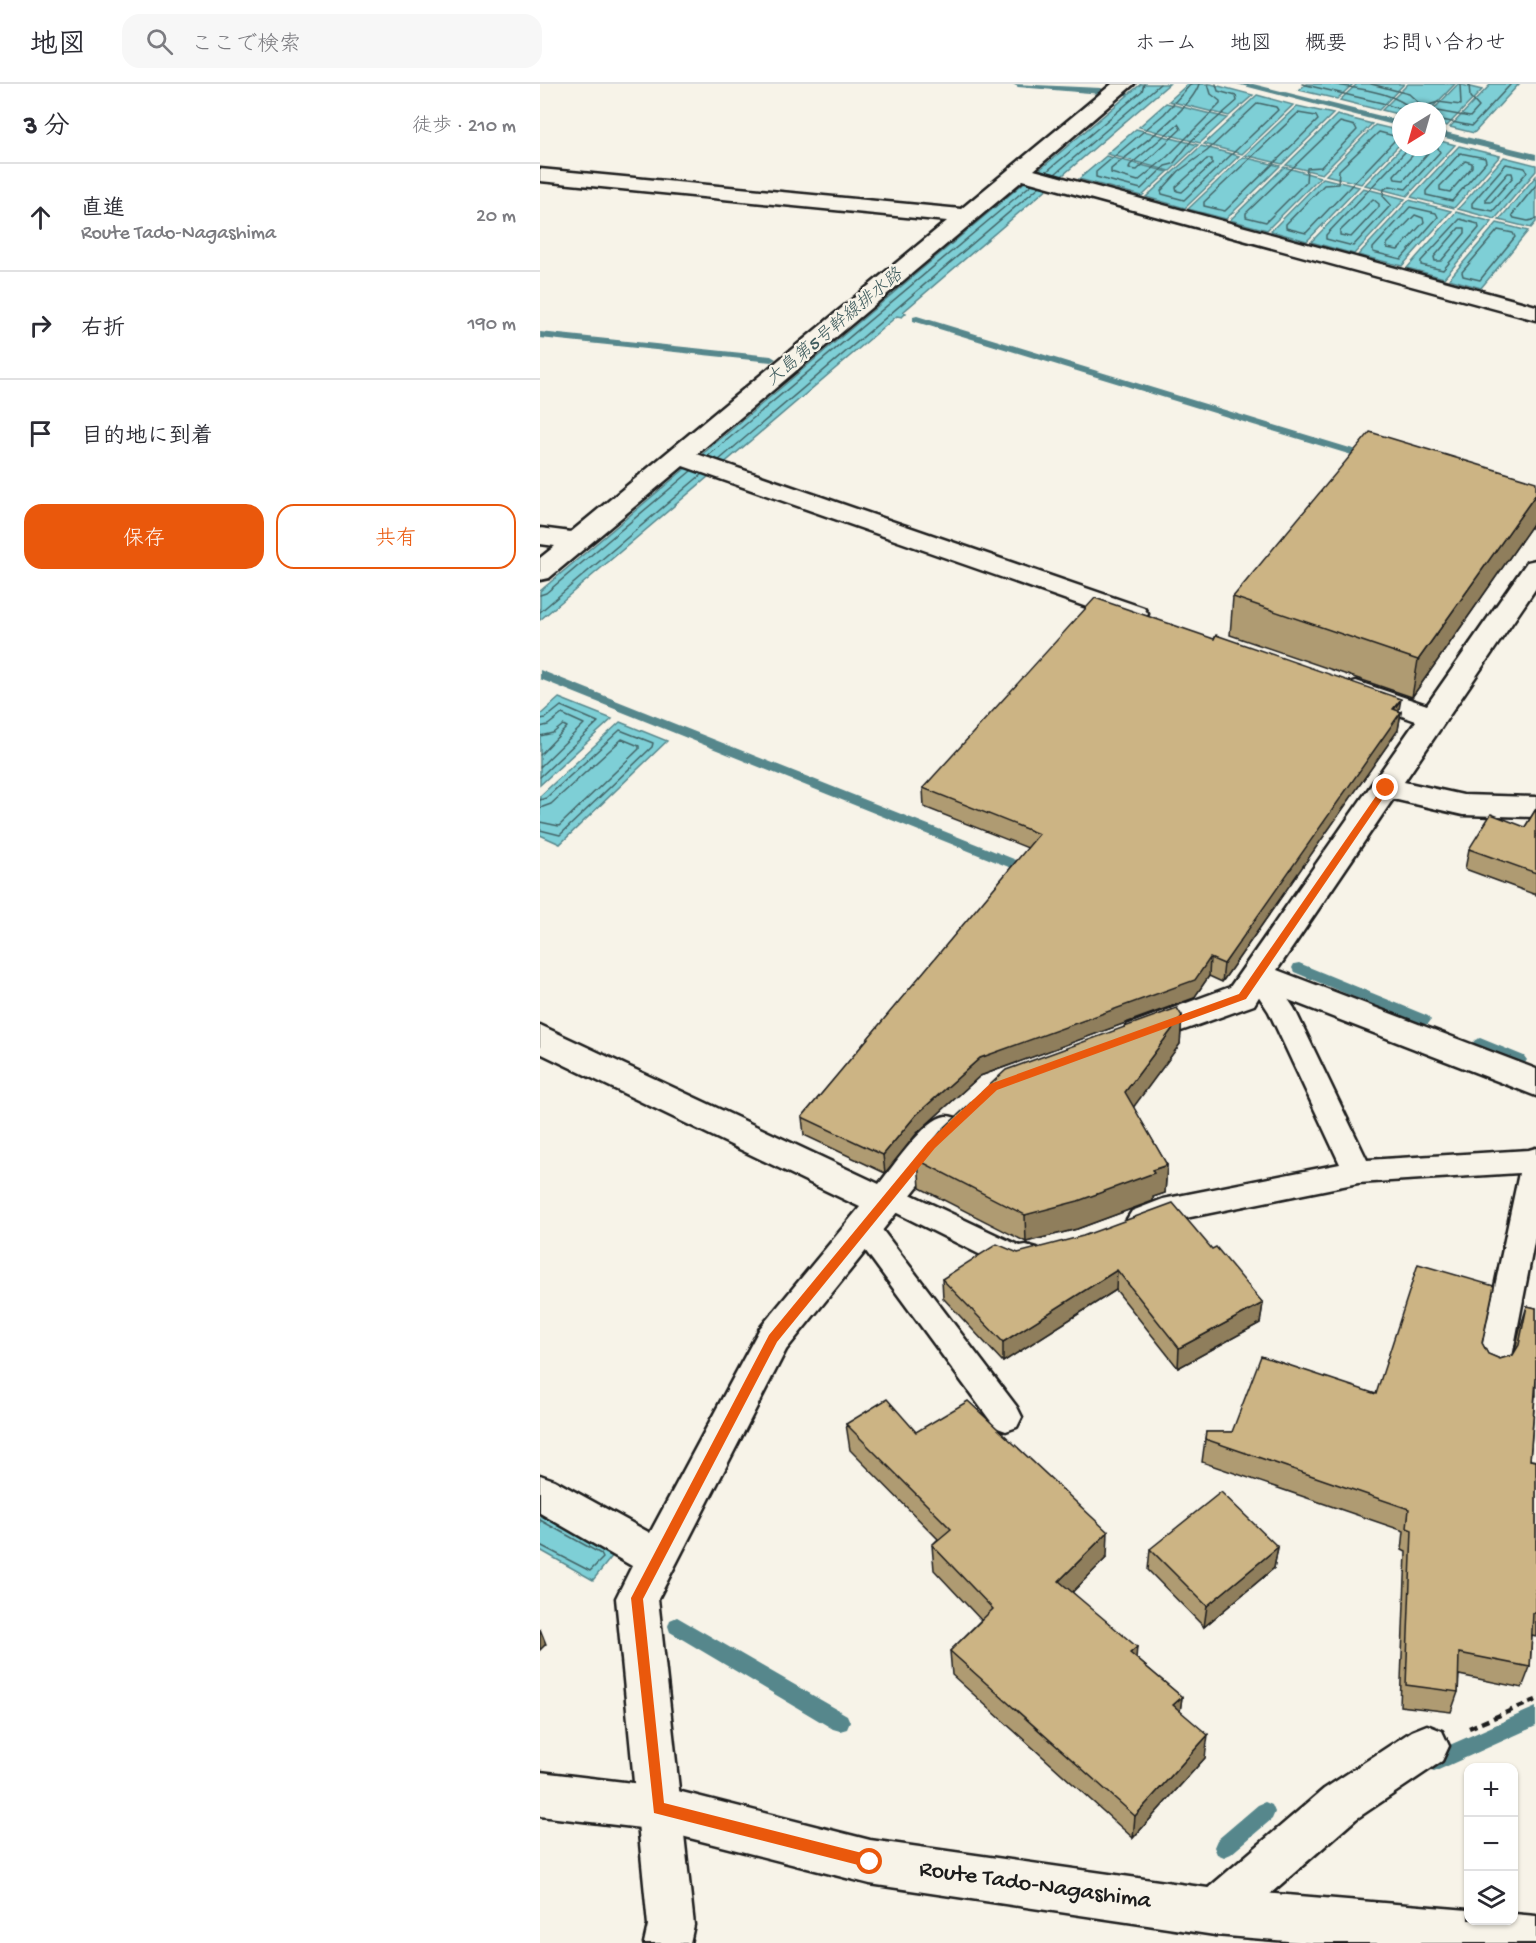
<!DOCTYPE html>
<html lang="ja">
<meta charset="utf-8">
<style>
:root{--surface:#fff;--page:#f7f7f7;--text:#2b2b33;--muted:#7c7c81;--line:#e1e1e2;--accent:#ea580c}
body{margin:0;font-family:"Gochi Hand","Klee One",sans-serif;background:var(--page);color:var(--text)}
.controls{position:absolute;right:18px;bottom:18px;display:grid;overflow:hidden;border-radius:12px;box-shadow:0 2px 4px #0004}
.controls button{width:54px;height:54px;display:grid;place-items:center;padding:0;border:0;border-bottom:2px solid var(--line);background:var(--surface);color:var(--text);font:30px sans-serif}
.compass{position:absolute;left:852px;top:18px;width:54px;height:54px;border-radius:50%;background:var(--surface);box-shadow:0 2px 4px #0004;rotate:217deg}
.stop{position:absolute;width:18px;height:18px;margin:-14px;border:4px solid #ea580c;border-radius:50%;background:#fff}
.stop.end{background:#ea580c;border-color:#fff;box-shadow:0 2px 6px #0008}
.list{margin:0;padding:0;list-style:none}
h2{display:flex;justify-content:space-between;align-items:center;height:78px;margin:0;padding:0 24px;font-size:26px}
h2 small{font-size:20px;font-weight:400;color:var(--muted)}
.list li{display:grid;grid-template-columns:39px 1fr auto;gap:18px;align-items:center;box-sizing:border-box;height:108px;padding:0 24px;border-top:2px solid var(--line)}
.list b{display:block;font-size:22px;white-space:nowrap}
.list p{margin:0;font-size:20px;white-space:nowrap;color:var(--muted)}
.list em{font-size:20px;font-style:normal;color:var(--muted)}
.actions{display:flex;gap:12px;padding:18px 24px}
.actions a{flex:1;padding:14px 0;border:2px solid var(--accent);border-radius:18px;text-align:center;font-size:21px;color:var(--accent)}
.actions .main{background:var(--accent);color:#fff}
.icon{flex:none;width:33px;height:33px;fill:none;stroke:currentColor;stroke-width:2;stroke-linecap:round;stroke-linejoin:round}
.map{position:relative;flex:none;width:996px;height:1859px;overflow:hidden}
header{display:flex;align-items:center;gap:36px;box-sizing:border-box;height:84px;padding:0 30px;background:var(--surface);border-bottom:2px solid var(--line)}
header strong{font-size:28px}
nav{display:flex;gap:33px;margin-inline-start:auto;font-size:21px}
.search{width:420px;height:54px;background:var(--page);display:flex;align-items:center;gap:15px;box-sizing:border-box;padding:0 21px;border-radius:18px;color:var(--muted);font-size:22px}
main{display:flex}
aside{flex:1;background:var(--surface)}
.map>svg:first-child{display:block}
.water{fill:#7ecfd6;stroke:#57878c;stroke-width:1.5}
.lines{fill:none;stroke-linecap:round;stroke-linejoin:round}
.shore{stroke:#436466;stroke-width:1.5}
.stream{fill:#57878c;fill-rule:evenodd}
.service-casing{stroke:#1c1c1c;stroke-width:5}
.minor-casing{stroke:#1c1c1c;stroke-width:5}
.secondary-casing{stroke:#1c1c1c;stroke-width:5}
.path{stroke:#1c1c1c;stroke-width:4.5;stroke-dasharray:8 5;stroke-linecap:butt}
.service{fill:#f7f3e8;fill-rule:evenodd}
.minor{fill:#f7f3e8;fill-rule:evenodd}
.secondary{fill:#f7f3e8;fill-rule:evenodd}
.wall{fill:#af9b72;stroke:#1c1c1c;stroke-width:1.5}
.shaded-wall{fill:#8f7e5c;stroke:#1c1c1c;stroke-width:1.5}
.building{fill:#ccb484;stroke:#1c1c1c;stroke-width:1.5}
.route{fill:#ea580c}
.labels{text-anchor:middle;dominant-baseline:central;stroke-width:5;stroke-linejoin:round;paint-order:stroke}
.far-water-label{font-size:18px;font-style:italic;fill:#3e5b5d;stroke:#f7f3e8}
.near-street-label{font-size:24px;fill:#1c1c1c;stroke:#f7f3e8}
</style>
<header>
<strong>地図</strong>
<div class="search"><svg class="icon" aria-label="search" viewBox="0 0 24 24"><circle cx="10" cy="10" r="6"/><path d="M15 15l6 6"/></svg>ここで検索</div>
<nav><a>ホーム</a><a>地図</a><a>概要</a><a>お問い合わせ</a></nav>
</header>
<main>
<aside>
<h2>3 分<small>徒歩 · 210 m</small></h2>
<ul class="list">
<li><svg class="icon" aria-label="ahead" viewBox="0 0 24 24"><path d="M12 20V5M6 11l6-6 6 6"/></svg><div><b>直進</b><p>Route Tado-Nagashima</p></div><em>20 m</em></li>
<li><svg class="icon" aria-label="right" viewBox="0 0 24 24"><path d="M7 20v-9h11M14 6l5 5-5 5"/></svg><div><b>右折</b></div><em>190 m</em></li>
<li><svg class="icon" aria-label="arrive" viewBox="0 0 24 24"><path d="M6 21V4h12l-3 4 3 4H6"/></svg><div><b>目的地に到着</b></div></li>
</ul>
<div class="actions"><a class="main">保存</a><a>共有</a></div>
</aside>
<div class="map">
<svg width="996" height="1859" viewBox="0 0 996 1859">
<rect width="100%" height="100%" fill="#f7f3e8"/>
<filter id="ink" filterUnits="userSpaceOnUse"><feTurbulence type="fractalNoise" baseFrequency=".0167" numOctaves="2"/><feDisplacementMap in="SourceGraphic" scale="12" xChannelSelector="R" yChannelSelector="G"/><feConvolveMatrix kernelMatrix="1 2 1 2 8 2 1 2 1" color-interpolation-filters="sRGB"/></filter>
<g filter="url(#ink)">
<path class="water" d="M 601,0 L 629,0 L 363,228 L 366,229 L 362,233 L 357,232 L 0,536 L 0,507 L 588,11 L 584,10 L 590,9 Z
M 648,0 L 671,0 L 713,11 L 689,32 L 629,17 Z
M 766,0 L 813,0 L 797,15 L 759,6 Z
M 817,0 L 864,0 L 839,26 L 800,16 Z
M 868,0 L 915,0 L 889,27 L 861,27 L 861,31 L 842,26 Z
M 918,0 L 942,6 L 907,42 L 897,40 L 897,27 L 892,27 Z
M 951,0 L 979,0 L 934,49 L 910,43 Z
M 717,11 L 753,21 L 702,70 L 664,60 Z
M 626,19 L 687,34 L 660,59 L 599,43 Z
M 757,22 L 793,30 L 742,80 L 705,71 Z
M 797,31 L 832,40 L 782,90 L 746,81 Z
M 835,41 L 861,47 L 861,59 L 821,100 L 786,91 Z
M 596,45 L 658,61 L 630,87 L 567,70 Z
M 897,56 L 915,61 L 867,112 L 825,101 L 862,63 L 897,63 Z
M 661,62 L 699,72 L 645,124 L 606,113 Z
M 919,62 L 960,72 L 914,124 L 871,113 Z
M 566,72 L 628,88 L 602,112 L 539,95 Z
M 703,73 L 740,82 L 686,135 L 648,125 Z
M 964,73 L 996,81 L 996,87 L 955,135 L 918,125 Z
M 744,83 L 780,93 L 727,146 L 690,136 Z
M 996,92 L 996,138 L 991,144 L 959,136 Z
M 783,94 L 819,103 L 767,157 L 731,147 Z
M 823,104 L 865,115 L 814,170 L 771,158 Z
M 869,116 L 911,127 L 862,182 L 818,171 Z
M 916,128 L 952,138 L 904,194 L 867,184 Z
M 957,139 L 988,147 L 941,204 L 909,195 Z
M 19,614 L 72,635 L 0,701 L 0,631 Z
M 80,638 L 127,657 L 20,760 L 0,751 L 0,712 Z
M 0,1429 L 74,1470 L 53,1496 L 0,1466 Z"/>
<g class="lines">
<path class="shore" d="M 651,0 L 624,30 L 556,88 L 556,93 L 601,105 L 625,82 L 633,80 L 652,56 L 697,17 L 696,12 L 678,7 L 676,0
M 659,0 C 651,26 594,66 571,85 L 571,89 L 598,97 L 627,73 L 680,20 L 680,17 L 671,10 L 668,0
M 762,0 L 842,19 L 865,27
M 791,0 C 818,5 854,7 874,27
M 831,0 L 869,10 L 883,23 L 898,18 L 921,21 L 920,0
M 718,19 L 736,23 L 738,26 L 644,116 L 622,110 L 621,107 L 639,87 L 667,67 Z
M 897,27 L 930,33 L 939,23 L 930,13 L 929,0
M 758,29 L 776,32 L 778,36 L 685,127 L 664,122 L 664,118 Z
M 897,35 L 932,42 L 971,0
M 800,38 L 815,42 L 817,46 L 781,83 L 767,84 L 766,98 L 726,138 L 706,133 L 706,129 Z
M 638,40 L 641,45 L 597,86 L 589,85 L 590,81 Z
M 839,48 L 854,52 L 855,56 L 766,149 L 746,144 L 746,140 L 784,101 L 798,100 L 799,86 Z
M 867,63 L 865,68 L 786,151 L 786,155 L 813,162 L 851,121 L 843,112 L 844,105 L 850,102 L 866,105 L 900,68 L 897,62
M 875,63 L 872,72 L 854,91 L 855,95 L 864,96 L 888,69 L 886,63
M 920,69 L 945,74 L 946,78 L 912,117 L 886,111 L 886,107 Z
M 667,75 L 672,75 L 672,80 L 642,108 L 637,107 L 636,103 Z
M 925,77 L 932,79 L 932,83 L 910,108 L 900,106 L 900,102 Z
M 966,80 L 985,84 L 987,88 L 953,127 L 932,123 L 932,119 Z
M 506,88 L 602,7 L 604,0
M 968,89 L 972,89 L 973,93 L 951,118 L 946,118 L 946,114 Z
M 515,90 L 620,0
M 996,101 L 972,131 L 974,134 L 988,137 L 996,135
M 833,115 L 839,120 L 839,123 L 811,153 L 800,151 L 800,147 Z
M 870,123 L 896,129 L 898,133 L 861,175 L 833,168 L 833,164 Z
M 875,131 L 883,134 L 884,138 L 858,166 L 847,164 L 847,160 Z
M 920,135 L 938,140 L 939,144 L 903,186 L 881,181 L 881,177 Z
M 919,144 L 925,144 L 925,149 L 901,177 L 895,177 L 894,173 Z
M 958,146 L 973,149 L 975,153 L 940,196 L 923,192 L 922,188 Z
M 168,372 L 492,100
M 179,376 L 500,102
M 0,511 L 6,509 L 151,387
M 0,528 L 162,390
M 0,635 L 6,634 L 21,622 L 58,638 L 0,693
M 0,643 L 8,641 L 22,630 L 44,640 L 0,683
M 0,652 L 13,649 L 23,641 L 27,643 L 0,671
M 0,716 L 6,714 L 80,646 L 113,659 L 112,663 L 20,751 L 0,746
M 0,724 L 11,720 L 82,655 L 99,662 L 99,665 L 19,742 L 0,738
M 0,1436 L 61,1470 L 63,1474 L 50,1487 L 0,1461"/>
<path class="stream" d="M 473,0 L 561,4 L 566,7 L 561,10 L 478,3 Z
M 697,0 L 713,0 L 861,37 L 861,43 Z
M 897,46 L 996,70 L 996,76 L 897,52 Z
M 377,232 L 836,372 L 838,374 L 836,376 L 828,376 L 373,237 L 373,233 Z
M 0,248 L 231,272 L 236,275 L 231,278 L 0,254 Z
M 0,586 L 496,784 L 498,787 L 496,790 L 486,790 L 0,595 Z
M 759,879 L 888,932 L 891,936 L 888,940 L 878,940 L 754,888 L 752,884 L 754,880 Z
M 940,954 L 984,972 L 987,976 L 984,980 L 979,982 L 935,964 L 932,960 L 935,956 Z
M 137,1533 L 307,1631 L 310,1638 L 307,1645 L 300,1647 L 293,1645 L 130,1548 L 128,1542 L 130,1536 Z
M 996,1623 L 996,1642 L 894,1688 L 887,1685 L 884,1678 L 887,1671 Z
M 725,1718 L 732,1721 L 735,1728 L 732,1735 L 691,1770 L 684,1773 L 677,1770 L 674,1763 L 677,1756 L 718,1721 Z"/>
<defs>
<path id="service" d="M 718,881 L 727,884 L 754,924 L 827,1076 L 989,1066 L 996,1064 L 996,1148 L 970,1283 L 965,1292 L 954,1296 L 943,1292 L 938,1283 L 979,1089 L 818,1099 L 626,1138 L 602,1147 L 592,1143 L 587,1135 L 592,1127 L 623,1115 L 800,1080 L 729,928 L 705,891 L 709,884 Z
M 349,1100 L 480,1162 L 486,1161 L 497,1164 L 501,1173 L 497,1182 L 478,1187 L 467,1184 L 339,1120 L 334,1112 L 339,1104 Z
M 324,1131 L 334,1135 L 477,1323 L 482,1333 L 477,1343 L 466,1347 L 455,1343 L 314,1151 L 309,1143 L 314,1135 Z"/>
<path id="minor" d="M 572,0 L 594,0 L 494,86 L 996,222 L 996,236 L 483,96 L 157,370 L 604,524 L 608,530 L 604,536 L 594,538 L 584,536 L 143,382 L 9,494 L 0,496 L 0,474 L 15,462 L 0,460 L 0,444 L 31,448 L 407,137 L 0,97 L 0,85 L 421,125 Z
M 996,476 L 996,504 L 864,698 L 923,711 L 996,713 L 996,733 L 923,731 L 853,715 L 737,886 L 996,985 L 996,1012 L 723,906 L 714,921 L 599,962 L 587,959 L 582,950 L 587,941 L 690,903 L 876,637 L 806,612 L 802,606 L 806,600 L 816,597 L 887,621 L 987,478 Z
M 0,941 L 339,1100 C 353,1083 385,1034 406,1032 C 411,1032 416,1034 420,1035 L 425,1045 L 420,1055 L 403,1071 L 246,1266 L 118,1515 L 154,1841 L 150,1859 L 104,1859 L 108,1841 L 76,1514 L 92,1482 L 0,1429 L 0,1391 L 14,1396 L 110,1449 L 220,1244 L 320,1123 L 0,969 Z
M 887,1641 L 902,1647 L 909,1662 L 902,1677 L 816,1735 L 691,1844 L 675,1851 L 659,1844 L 652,1828 L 659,1812 L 784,1705 L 872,1647 Z"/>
<path id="secondary" d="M 0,1688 L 118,1702 L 330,1756 L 675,1805 L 928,1826 L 928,1836 L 974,1836 L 974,1830 L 996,1832 L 996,1859 L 772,1859 L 675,1851 L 330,1800 L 118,1746 L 0,1732 Z"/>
</defs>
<use href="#service" class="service-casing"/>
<use href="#minor" class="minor-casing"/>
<use href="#secondary" class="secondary-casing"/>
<path class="path" d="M 929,1644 L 996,1616"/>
<use href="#service" class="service"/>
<use href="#minor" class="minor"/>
<use href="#secondary" class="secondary"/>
</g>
<path class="wall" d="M 995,437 L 872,613 L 690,551 L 693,513 Z
M 859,627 L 861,628 L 858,646 L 682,898 L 669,892 L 654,914 L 440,992 L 377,1049 L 345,1089 L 264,1051 L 262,1033 L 488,764 L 384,723 L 383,704 Z
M 996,725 L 996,811 L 925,785 L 929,765 L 985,743 Z
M 642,932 L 640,960 L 593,1023 L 627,1081 L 625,1109 L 613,1113 L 613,1117 L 537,1145 L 486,1158 L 380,1104 L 378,1076 Z
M 672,1165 L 723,1219 L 720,1239 L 638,1284 L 576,1206 L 463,1278 L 403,1214 L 402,1195 L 478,1169 Z
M 987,1222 L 996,1224 L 996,1312 L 995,1312 L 990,1376 L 996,1377 L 996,1552 L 992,1551 L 990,1583 L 982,1604 L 919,1591 L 918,1608 L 911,1628 L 860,1622 L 866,1468 L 862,1466 L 864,1447 L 662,1378 L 666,1348 L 692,1348 L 836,1310 L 942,1259 L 948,1270 L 960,1275 L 973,1271 L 975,1267 L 980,1245 Z
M 306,1340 L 376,1348 L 567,1473 L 532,1508 L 596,1574 L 642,1613 L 640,1627 L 665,1674 L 593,1754 L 412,1591 L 410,1567 L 441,1536 L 394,1486 L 392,1461 L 398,1455 L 310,1366 Z
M 738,1463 L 734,1484 L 664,1543 L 608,1486 L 610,1465 Z"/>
<path class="shaded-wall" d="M 996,410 L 995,437 L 872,613 L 878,576 Z
M 861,615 L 858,631 L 861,628 L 858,646 L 682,898 L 684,880 Z
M 670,874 L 669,892 L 654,914 L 440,992 L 377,1049 L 345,1089 L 343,1071 L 376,1031 L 440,974 Z
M 642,932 L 640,960 L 584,1036 L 585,1008 Z
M 627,1081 L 625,1109 L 613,1113 L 613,1117 L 537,1145 L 486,1158 L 485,1131 Z
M 577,1186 L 576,1206 L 463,1278 L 463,1258 Z
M 723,1219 L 720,1239 L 638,1284 L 639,1264 Z
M 568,1448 L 567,1473 L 519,1522 L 519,1497 Z
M 738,1463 L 734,1484 L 664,1543 L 667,1522 Z
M 0,1545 L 6,1560 L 0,1566 Z
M 597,1563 L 595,1586 L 590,1569 Z
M 642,1613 L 639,1636 L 633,1621 Z
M 668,1651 L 665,1674 L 593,1754 L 595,1732 Z"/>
<path class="building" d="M 830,348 L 996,398 L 996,410 L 878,576 L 693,513 Z
M 555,514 L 674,555 L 676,551 L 861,615 L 853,625 L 861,628 L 684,880 L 670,874 L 655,896 L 440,974 L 376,1031 L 343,1071 L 262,1033 L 499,750 L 383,704 Z
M 996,725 L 996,789 L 929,765 L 951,730 L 985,743 Z
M 637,924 L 642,932 L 585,1008 L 627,1081 L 612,1086 L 614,1089 L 538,1117 L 485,1131 L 378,1076 L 403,1045 L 466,986 Z
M 633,1119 L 672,1165 L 676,1163 L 723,1219 L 639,1264 L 577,1186 L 463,1258 L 402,1195 L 457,1160 L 478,1169 L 543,1152 Z
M 878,1180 L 954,1202 L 942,1259 L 948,1270 L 960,1275 L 973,1271 L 979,1261 L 987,1222 L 996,1224 L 996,1295 L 990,1376 L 996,1377 L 996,1529 L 993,1529 L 990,1583 L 919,1569 L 918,1608 L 866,1601 L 872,1446 L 867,1444 L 869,1425 L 665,1355 L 666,1348 L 692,1348 L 721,1272 L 836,1310 Z
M 347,1315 L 376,1348 L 428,1317 L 568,1448 L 519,1497 L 597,1563 L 590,1569 L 642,1613 L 633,1621 L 668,1651 L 595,1732 L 410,1567 L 453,1525 L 392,1461 L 411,1445 L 306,1340 Z
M 681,1408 L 738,1463 L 667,1522 L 610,1465 Z"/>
</g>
<path class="route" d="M 843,702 L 850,704 L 706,915 L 457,1006 L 395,1064 L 237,1258 L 103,1515 L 124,1719 L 330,1771 L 334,1773 L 336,1778 L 334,1782 L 330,1784 L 114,1729 L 91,1514 L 229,1251 L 388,1058 L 450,1000 L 699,910 Z"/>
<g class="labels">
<g class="far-water-label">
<text transform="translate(295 244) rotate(-40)">大島第5号幹線排水路</text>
</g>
<g class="near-street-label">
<text transform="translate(495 1802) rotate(8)">Route Tado-Nagashima</text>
</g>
</g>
</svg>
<div class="controls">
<button>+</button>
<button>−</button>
<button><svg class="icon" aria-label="layers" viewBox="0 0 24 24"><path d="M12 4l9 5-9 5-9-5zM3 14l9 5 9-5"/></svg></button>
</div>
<svg class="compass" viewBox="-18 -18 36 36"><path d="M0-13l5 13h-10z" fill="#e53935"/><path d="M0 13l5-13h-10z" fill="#7c7c81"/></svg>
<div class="stop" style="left:330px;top:1778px"></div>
<div class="stop end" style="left:846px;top:704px"></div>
</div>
</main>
